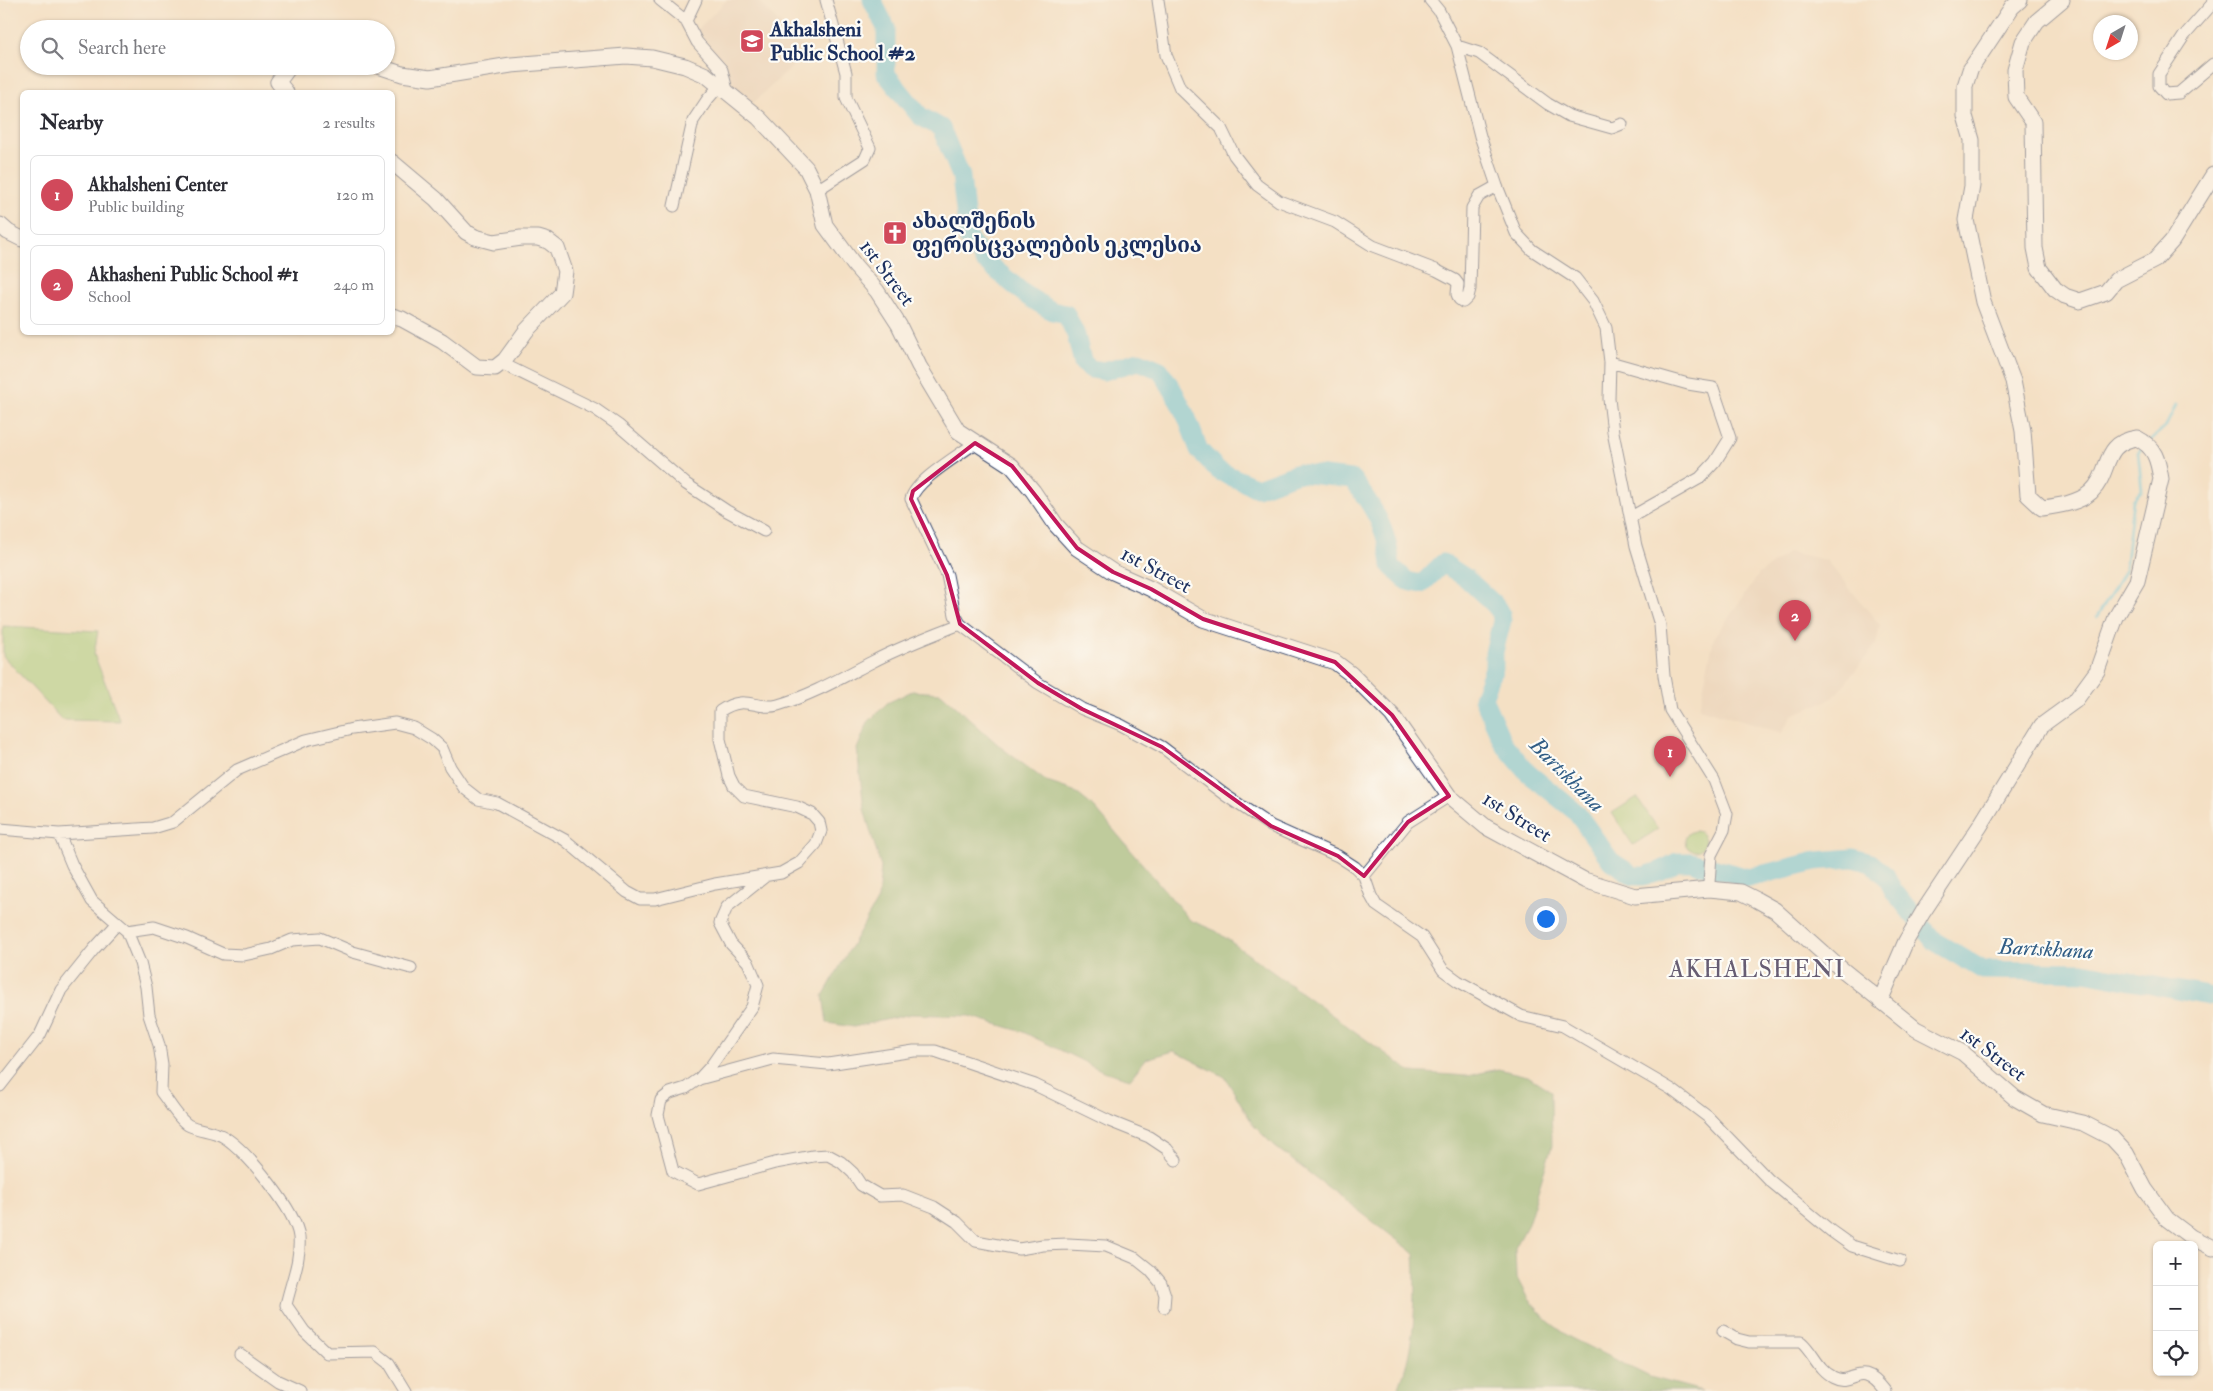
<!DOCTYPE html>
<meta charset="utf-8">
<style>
:root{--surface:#fff;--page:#f2f2f3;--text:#2b2b33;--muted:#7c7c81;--line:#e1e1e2;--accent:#d1495b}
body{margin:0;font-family:"IM FELL Double Pica","Noto Serif Georgian",serif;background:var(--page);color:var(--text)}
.controls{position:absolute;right:15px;bottom:15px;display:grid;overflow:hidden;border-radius:8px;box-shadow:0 1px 4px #0004}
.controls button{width:45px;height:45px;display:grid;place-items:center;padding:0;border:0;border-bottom:1px solid var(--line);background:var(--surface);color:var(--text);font:25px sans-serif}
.compass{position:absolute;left:2093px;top:15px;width:45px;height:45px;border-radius:50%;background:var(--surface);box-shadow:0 1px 4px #0004;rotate:219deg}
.you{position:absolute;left:1545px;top:918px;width:18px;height:18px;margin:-12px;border:4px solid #fff;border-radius:50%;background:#1a73e8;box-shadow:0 0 0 8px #1a73e833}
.badge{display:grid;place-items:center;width:32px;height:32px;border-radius:50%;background:var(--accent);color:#fff;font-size:16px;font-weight:700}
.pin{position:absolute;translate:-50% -41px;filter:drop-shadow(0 1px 2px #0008)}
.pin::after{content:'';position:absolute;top:26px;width:18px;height:15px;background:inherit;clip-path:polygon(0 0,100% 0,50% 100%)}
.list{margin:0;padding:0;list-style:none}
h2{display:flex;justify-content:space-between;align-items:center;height:65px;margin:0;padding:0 20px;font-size:21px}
h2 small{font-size:16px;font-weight:400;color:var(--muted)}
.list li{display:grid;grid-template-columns:32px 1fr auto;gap:15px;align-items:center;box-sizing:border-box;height:80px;margin:0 10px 10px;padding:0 10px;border:1px solid var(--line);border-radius:8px}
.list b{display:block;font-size:19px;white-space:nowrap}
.list p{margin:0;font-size:16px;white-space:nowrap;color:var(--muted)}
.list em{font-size:16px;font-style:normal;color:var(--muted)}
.icon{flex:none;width:28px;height:28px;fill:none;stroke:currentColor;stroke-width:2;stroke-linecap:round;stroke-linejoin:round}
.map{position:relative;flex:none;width:2213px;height:1391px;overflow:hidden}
.search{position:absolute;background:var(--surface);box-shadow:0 1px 4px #0004;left:20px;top:20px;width:375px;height:55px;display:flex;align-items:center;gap:12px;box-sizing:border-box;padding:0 18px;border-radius:28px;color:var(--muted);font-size:19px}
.panel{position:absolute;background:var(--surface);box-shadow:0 1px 4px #0004;left:20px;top:90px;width:375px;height:245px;border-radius:8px}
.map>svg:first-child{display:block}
.built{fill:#e6cfb7}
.green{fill:#9fce7c;stroke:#5d7e6d}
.forest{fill:#7fb16c;stroke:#4d7065}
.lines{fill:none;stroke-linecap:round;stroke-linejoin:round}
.stream{stroke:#63c7e1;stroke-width:3}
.river{stroke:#63c7e1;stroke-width:19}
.minor-casing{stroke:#3c4a6d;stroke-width:13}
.tertiary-casing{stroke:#3c4a6d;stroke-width:17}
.minor{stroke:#fff;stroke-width:11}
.tertiary{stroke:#fff;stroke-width:15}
.marked{fill:none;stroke:#c2185b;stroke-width:4;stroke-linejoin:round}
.labels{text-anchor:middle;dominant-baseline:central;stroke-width:4.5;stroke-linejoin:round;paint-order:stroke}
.poi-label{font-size:21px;font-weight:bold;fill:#1b2f5e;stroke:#fdfcf7;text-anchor:start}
.street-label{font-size:21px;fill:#1b2f5e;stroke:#fdfcf7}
.water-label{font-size:22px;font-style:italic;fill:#315d85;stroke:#fdfcf7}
.quarter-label{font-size:24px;letter-spacing:1px;fill:#675d73;stroke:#fdfcf7}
</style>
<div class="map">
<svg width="2213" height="1391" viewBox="0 0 2213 1391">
<rect width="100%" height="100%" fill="#fdfcf7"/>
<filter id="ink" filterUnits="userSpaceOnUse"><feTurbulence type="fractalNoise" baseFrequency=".02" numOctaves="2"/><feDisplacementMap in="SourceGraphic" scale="10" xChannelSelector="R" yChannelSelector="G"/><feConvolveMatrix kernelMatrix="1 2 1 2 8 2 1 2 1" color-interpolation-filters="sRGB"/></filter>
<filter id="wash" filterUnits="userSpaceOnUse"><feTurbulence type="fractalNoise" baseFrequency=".0096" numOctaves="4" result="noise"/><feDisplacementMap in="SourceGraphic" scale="20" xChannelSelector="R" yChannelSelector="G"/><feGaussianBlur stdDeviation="1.12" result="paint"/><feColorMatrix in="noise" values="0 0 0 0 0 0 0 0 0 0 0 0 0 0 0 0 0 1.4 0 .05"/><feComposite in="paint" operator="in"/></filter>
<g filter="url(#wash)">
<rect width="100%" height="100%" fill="#f4e0c4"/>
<path class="built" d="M 727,0 L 757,0 L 808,52 L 753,103 L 729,81 L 725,64 L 696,31 Z
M 1789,552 L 1826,560 L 1880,625 L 1876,645 L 1833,698 L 1792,715 L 1782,733 L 1699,708 L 1714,638 L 1759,574 Z"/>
<path class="green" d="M 3,626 L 98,631 L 94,654 L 120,721 L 62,720 L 3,656 Z
M 1637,797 L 1658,829 L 1633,845 L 1612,813 Z
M1685 841a10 10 0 1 1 20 0a10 10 0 1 1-20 0Z"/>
<path class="forest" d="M 912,691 L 941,693 L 1002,748 L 1047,782 L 1074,791 L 1095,808 L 1190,920 L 1216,931 L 1411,1072 L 1467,1076 L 1498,1069 L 1528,1076 L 1551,1091 L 1552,1146 L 1528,1224 L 1515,1248 L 1516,1276 L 1528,1299 L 1548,1321 L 1571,1338 L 1650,1377 L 1702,1391 L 1397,1391 C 1416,1347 1416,1300 1414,1253 L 1274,1146 L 1254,1126 L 1225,1077 L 1174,1051 L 1146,1059 L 1130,1079 L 1103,1071 L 1023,1032 L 969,1016 L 911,1014 L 854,1027 L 827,1023 L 823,996 L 878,899 L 881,867 L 864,809 L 857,749 L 868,722 L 887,703 Z"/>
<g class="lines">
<path class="stream" d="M 2150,441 L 2166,426 L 2176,405
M 2097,617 L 2125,570 L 2133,500 L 2142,490 L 2138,452 L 2142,448"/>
<path class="river" d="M 872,0 L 886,28 L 886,74 L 920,116 L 941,128 L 961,176 L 968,238 L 984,260 L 1027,296 L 1052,311 L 1066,314 L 1076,335 L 1083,363 L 1091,369 L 1104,371 L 1139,361 L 1160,370 L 1174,392 L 1187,418 L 1199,450 L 1219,471 L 1257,488 L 1298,473 L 1352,479 C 1373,506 1388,530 1391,566 L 1407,581 L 1422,584 L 1443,563 L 1466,578 L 1494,604 L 1501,613 L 1502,621 L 1494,652 L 1494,668 L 1483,698 L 1503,743 L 1528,773 L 1576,812 L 1611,861 L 1634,876 L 1644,876 L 1660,871 L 1677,862 L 1691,862 L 1748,878 L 1816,861 L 1853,858 L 1871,863 L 1886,876 L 1893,890 L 1934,941 L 1983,970 L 2084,972 L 2213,997"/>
</g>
</g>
<g filter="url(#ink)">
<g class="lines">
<defs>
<path id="minor" d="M 660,0 L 686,21
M 696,0 L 686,21 L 697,42 L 722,70 L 727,90
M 1158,0 L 1166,55 L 1180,88 L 1221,128 L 1234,155 L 1257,185 L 1279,201 L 1335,222 L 1373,246 L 1436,270 L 1455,280 L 1458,284 L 1457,294 L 1459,299 L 1463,302 L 1468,297 L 1470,289 L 1472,208 L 1479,196 L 1497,186
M 1430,0 L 1439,11 L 1457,46 L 1480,136 L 1497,186 L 1516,233 L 1532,250 L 1575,278 L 1593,301 L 1606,328 L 1610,362 L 1609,399 L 1613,432 L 1636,546 L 1660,625 L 1664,676 L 1670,710 L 1714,780 L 1727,814 L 1724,830 L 1711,855 L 1709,883
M 2213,3 L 2184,36 L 2159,74 L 2159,86 L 2166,94 L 2179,93 L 2213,64
M 1457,46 L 1479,53 L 1548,104 L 1569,116 L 1612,128 L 1622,124
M 817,190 L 865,159 L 870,148 L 846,98 L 846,73 L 826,0
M 674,206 L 693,121 L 707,100 L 720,85
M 1610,362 L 1688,384 L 1713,388 L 1730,438 L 1715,462 L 1700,478 L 1631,517
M 501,363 L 595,409 L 618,425 L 686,484 L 727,511 L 764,531
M 975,443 C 958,456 916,480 911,499 L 947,575 L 955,615 L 960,624 L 1038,683 L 1082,709 L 1121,725 L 1162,747 L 1225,795 L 1271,826 L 1338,856 L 1355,867 L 1364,876 L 1371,896 L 1376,905 L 1422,937 L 1443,970 L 1458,981 L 1521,1016 L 1563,1026 L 1671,1089 L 1708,1117 L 1769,1180 L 1831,1231 L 1852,1246 L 1900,1261
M 0,829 L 59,834 L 153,828 L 173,822 L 237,770 L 306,740 L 352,729 L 395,723 L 414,728 L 432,739 L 442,748 L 450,767 L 464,788 L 478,799 L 497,803 L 565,840 L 627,892 L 640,899 L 655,899 L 715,884 L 781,873 L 799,863 L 816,844 L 821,831 L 819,822 L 812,814 L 797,807 L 744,796 L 734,786 L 729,776 L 720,739 L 720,711 C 746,693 756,711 778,705 C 812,695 841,678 872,662 C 900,647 931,636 960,624
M 59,834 L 72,865 L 92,901 L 127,931 L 140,963 L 146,987 L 149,1015 L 159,1045 L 162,1064 L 161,1092 C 169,1102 178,1119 188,1125 C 200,1131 213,1130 224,1137 C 247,1151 296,1211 299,1237 C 301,1261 291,1282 286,1305 L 304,1331 L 327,1353 L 375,1352 L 389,1363 L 406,1391
M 767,875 L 727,907 L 720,923 L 731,944 L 748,962 L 758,985 L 752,1007 L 711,1066 L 699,1079 L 686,1088 L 670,1093 L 661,1100 L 658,1115 L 673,1171 L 698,1184 L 775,1163 L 813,1156 L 828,1155 L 841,1162 L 853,1173 L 861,1185 L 880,1196 L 903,1195 L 934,1207 L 957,1222 L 976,1241 L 1019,1249 L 1043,1245 L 1068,1244 L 1106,1246 L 1135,1258 L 1150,1270 L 1161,1283 L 1165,1295 L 1164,1307
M 1364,876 L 1408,822 L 1449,796
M 127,931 L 154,927 L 187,938 L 223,954 L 244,955 L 271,949 L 292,940 L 320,938 L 353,952 L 411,968
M 699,1079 L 773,1059 L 828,1064 L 914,1051 L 935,1051 L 1035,1085 L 1109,1121 L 1149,1137 L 1167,1149 L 1176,1160
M 0,1086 L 40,1035 L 61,990 L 94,949 L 118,923
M 1723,1331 L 1737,1339 L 1749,1342 L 1801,1342 C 1813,1352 1818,1370 1833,1377 C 1853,1388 1859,1357 1885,1391
M 240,1354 L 278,1381 L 300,1391"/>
<path id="tertiary" d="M 2062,0 L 2037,21 L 2023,42 L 2015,70 L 2016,97 L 2033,122 L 2035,248 L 2039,268 L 2055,289 L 2065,296 L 2080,301 L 2106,292 L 2116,280 L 2155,260 L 2172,241 L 2213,175
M 378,66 L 402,74 L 430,78 L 511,65 L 626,56 L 652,58 L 685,66 L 706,75 L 759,118 L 806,168 L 817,190 L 825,225 L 855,266 L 877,291 L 899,325 L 919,366 L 958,431 L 1012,466 L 1033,491 L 1056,525 L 1077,548 L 1113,572 L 1151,589 L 1203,619 L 1335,662 L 1351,674 L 1392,715 L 1449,796 L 1486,827 L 1584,880 L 1635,896 L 1709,889 L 1741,892 L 1757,900 L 1775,910 L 1833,962 L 1916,1029 L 1963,1053 L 2015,1098 L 2043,1114 L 2083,1123 L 2112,1138 L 2126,1153 L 2145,1189 L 2167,1219 L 2191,1237 L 2213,1248
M 286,92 L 278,82 L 290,66
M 392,162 L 436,199 L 466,232 L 475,237 L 494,242 L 521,238 L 538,238 L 548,241 L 557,248 L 565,271 L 562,293 L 526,331 L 505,360 L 495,368 L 477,367 L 442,341 L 402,319 L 392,316
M 0,225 L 8,232 L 22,239
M 1880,1001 L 1906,941 L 1923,912 L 1980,826 L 2042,725 L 2075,701 L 2097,671 L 2116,617 L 2137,581 L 2161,479 C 2158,460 2155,447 2137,438 C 2101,443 2112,472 2091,492 C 2079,503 2058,506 2042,508 L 2028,495 L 2023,431 L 2013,381 L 1983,302 L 1966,220 L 1972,186 L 1972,140 L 1965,116 L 1965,86 L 1970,70 L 2012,7 L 2020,0"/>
</defs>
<use href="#minor" class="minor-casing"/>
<use href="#tertiary" class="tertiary-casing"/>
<use href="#minor" class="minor"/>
<use href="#tertiary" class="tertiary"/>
</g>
</g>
<path d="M0 0H2213V1391H0ZM 975,443 L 1012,466 L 1077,548 L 1113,572 L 1151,589 L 1203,619 L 1335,662 L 1392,715 L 1449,796 L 1408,822 L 1364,876 L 1338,856 L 1271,826 L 1162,747 L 1082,709 L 1038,683 L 960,624 L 947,575 L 911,499 L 913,491 Z" fill="#f4e0c4" fill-opacity=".55" fill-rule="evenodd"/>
<path class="marked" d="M 975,443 L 1012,466 L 1077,548 L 1113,572 L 1151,589 L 1203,619 L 1335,662 L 1392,715 L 1449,796 L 1408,822 L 1364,876 L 1338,856 L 1271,826 L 1162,747 L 1082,709 L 1038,683 L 960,624 L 947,575 L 911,499 L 913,491 Z"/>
<defs>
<symbol id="school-square" viewBox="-11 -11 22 22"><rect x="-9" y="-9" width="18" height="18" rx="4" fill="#d1495b" stroke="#fdfcf7"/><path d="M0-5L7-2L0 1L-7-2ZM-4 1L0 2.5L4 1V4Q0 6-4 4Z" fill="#fff"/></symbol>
<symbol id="church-square" viewBox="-11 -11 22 22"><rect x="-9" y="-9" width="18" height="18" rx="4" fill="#d1495b" stroke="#fdfcf7"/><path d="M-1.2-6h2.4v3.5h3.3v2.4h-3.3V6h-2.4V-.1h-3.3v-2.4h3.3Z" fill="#fff"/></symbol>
</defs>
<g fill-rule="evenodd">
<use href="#school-square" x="738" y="27" width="28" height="28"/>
<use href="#church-square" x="881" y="219" width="28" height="28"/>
</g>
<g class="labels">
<g class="poi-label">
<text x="770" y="29">Akhalsheni<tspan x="770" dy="24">Public School #2</tspan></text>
<text x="912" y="221">ახალშენის<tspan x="912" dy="24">ფერისცვალების ეკლესია</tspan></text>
</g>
<g class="street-label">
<text transform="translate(887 273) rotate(53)">1st Street</text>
<text transform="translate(1156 570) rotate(28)">1st Street</text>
<text transform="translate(1517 817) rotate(32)">1st Street</text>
<text transform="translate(1993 1054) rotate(37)">1st Street</text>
</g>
<g class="water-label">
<text transform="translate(1567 775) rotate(45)">Bartskhana</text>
<text transform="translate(2046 949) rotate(3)">Bartskhana</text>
</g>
<g class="quarter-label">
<text x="1757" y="969">AKHALSHENI</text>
</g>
</g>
</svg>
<div class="controls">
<button>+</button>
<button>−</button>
<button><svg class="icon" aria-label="locate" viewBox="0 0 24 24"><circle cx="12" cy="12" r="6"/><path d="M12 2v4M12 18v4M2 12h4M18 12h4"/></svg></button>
</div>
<svg class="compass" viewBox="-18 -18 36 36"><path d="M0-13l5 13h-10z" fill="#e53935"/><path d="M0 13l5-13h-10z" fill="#7c7c81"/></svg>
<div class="you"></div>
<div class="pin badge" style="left:1670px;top:777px">1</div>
<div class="pin badge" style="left:1795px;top:641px">2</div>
<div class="search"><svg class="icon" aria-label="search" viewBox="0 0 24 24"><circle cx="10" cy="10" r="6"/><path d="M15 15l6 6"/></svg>Search here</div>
<section class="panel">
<h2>Nearby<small>2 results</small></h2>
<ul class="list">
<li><span class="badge">1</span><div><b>Akhalsheni Center</b><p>Public building</p></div><em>120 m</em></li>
<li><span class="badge">2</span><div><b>Akhasheni Public School #1</b><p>School</p></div><em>240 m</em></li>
</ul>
</section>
</div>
